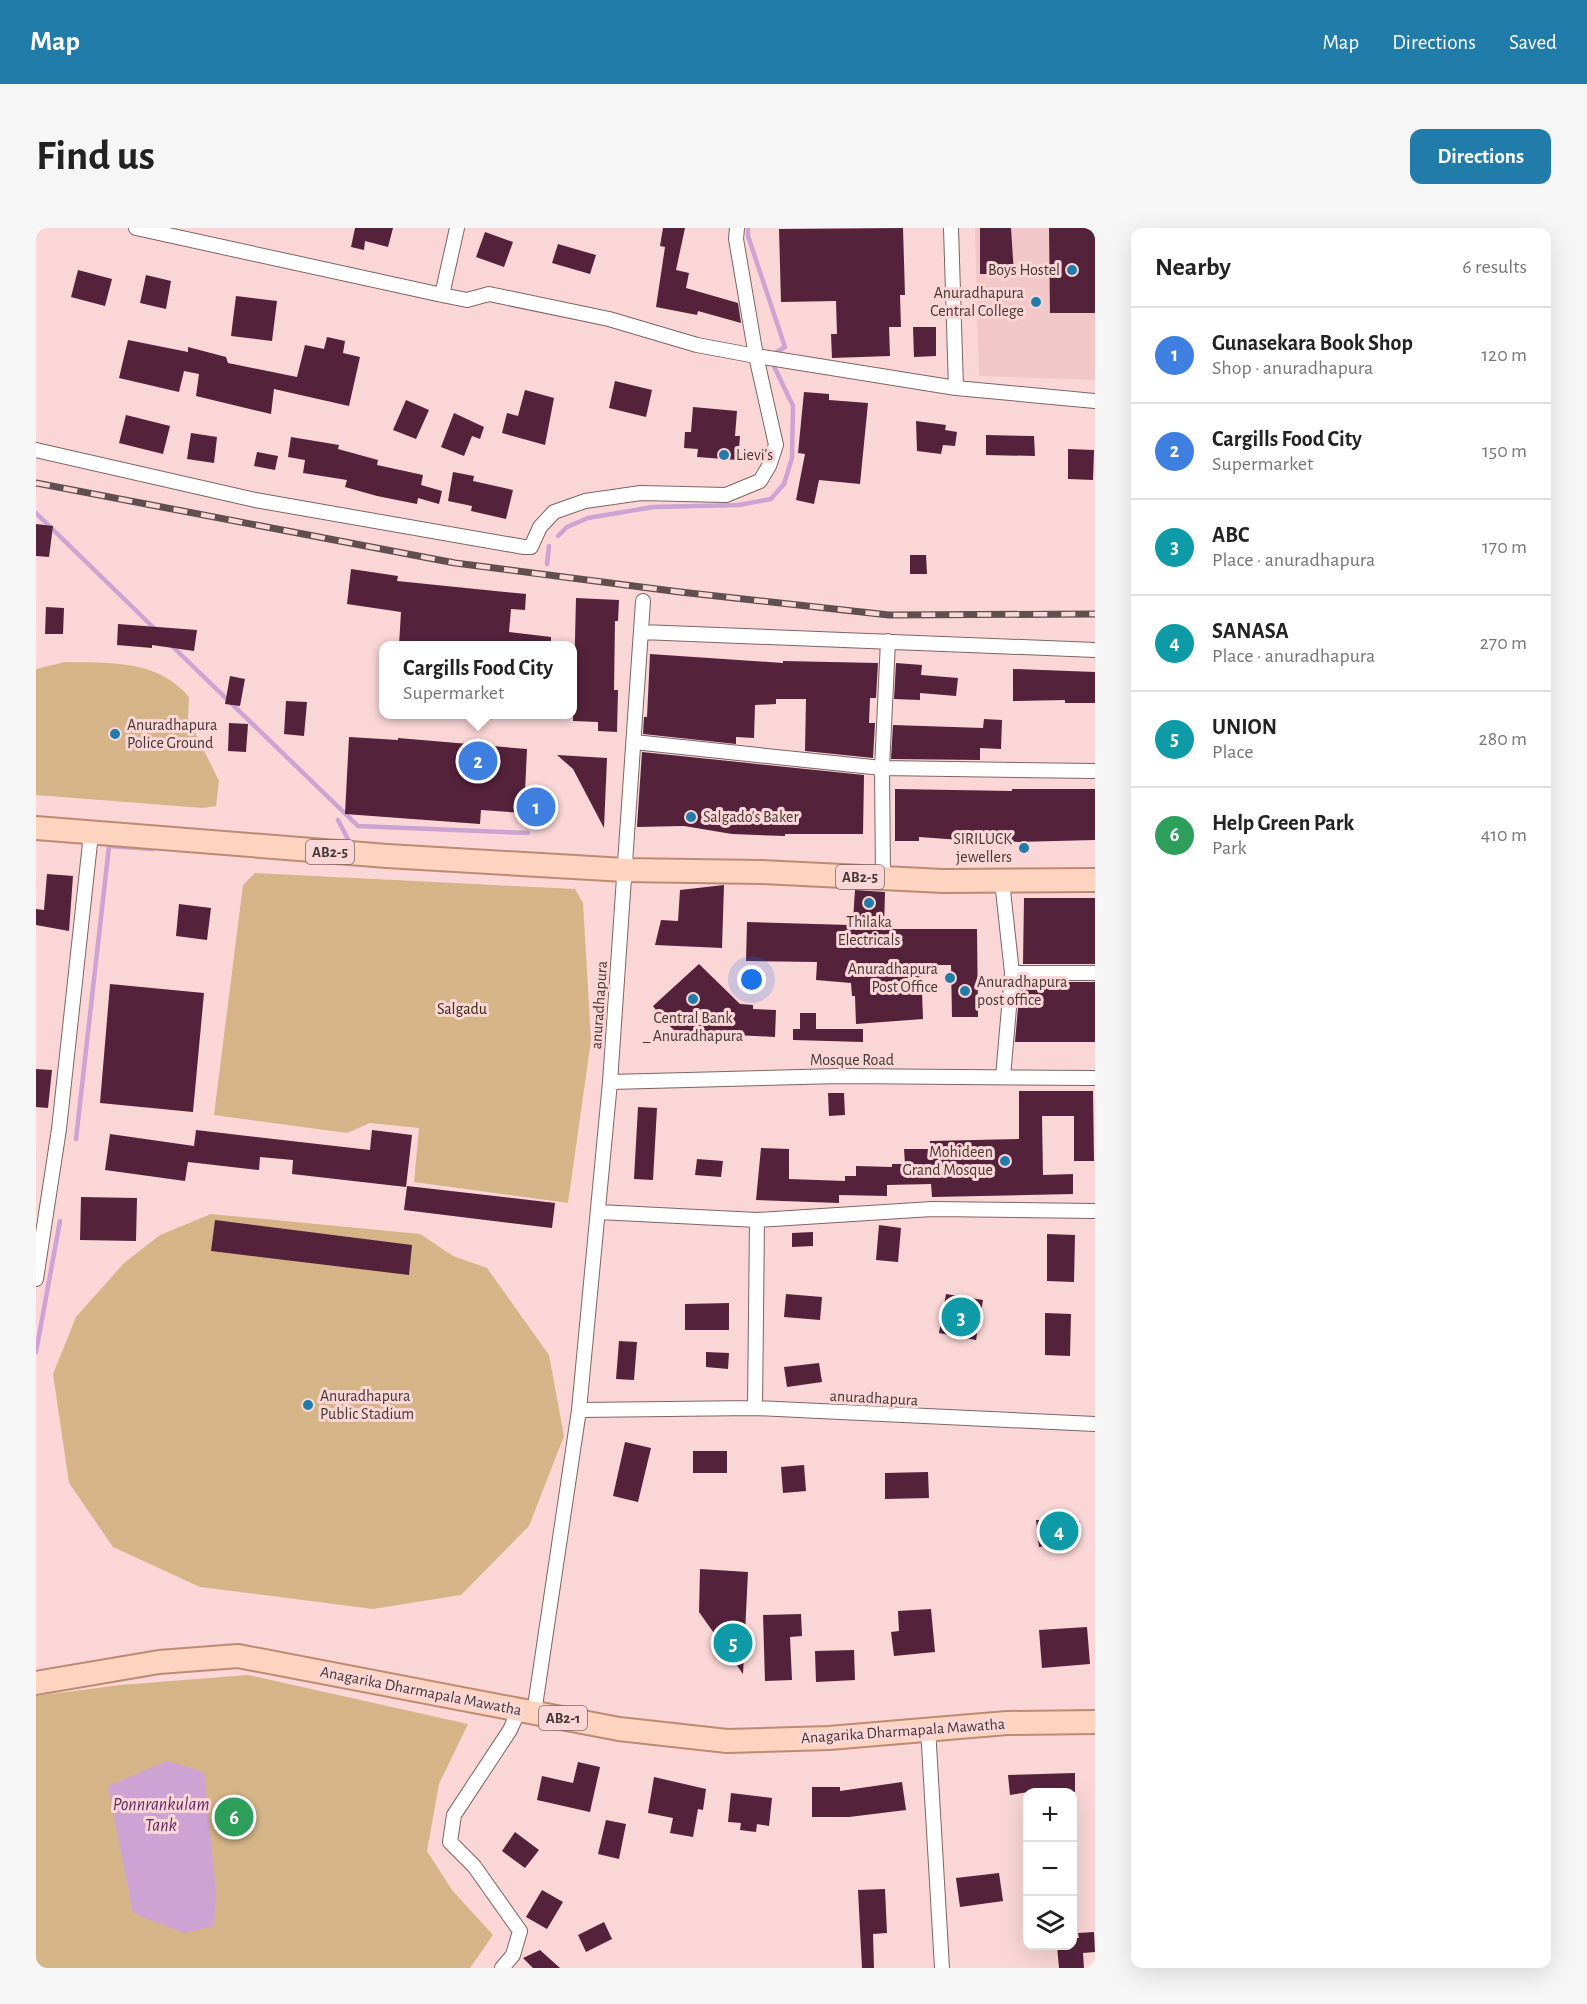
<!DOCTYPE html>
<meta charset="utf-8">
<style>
:root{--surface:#fff;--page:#f6f6f6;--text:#222;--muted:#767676;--line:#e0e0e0;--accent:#217caa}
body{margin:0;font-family:"Alegreya Sans",sans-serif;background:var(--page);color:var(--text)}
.controls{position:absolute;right:18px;bottom:18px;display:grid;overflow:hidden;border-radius:12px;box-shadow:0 6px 24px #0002}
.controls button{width:54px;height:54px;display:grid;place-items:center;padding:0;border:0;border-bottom:2px solid var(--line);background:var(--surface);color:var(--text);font:30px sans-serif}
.you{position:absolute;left:716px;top:752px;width:21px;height:21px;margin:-15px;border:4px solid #fff;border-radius:50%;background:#1a73e8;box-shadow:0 0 0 9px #1a73e833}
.badge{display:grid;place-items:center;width:39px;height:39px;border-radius:50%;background:var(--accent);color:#fff;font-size:20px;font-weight:700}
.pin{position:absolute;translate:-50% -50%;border:3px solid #fff;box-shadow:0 2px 6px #0006}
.popup{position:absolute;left:343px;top:413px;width:198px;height:78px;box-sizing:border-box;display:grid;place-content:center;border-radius:12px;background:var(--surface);filter:drop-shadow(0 2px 4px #0005);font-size:20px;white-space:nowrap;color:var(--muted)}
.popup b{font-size:22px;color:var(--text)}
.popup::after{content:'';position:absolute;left:50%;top:100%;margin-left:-12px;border:12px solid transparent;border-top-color:var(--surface)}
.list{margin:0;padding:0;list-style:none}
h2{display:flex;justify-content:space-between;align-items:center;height:78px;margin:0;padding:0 24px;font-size:26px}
h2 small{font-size:20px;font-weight:400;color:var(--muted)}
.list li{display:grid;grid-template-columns:39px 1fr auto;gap:18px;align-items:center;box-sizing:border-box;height:96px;padding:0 24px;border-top:2px solid var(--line)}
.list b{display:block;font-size:22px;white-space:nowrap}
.list p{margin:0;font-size:20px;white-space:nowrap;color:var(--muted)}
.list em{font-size:20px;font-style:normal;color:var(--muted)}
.icon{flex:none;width:33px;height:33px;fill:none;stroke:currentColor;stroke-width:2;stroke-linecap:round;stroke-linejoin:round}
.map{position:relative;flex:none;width:1059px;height:1740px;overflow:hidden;border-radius:12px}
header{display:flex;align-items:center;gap:36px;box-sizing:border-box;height:84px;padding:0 30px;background:var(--accent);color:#fff}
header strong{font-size:28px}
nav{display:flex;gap:33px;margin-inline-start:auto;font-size:21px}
.intro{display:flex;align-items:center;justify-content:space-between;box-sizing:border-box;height:144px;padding:0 36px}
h1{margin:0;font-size:42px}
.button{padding:15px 27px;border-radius:12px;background:var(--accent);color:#fff;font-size:21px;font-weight:700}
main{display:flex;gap:36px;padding:0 36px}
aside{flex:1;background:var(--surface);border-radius:12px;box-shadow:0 6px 24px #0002}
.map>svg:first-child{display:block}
.built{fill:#f2c7c7}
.green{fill:#d5b588}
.water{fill:#cda3d4}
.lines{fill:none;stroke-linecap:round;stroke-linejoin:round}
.stream{stroke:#cda3d4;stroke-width:4.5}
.building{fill:#55223c}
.minor-casing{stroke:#816363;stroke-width:16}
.primary-casing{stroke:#bc8b74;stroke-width:26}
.minor{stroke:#fff;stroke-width:14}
.primary{stroke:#fdd4bf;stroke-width:22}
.rail-casing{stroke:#604f4f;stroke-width:7}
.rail{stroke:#fad6d6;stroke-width:4.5;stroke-dasharray:14;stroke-linecap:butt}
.poi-dot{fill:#217caa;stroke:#fad6d6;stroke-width:2}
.labels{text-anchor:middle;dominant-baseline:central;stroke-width:6;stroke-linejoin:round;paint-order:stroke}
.shield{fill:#fad6d6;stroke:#7c6767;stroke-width:1.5}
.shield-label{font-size:15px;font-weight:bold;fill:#463838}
.poi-label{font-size:16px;fill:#463838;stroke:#fad6d6;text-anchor:end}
.street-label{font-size:16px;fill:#463838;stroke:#fad6d6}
.park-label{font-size:16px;fill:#3a2a12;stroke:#fad6d6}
.water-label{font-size:18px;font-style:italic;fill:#5e2b66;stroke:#fad6d6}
</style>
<header>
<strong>Map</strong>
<nav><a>Map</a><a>Directions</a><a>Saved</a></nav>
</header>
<div class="intro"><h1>Find us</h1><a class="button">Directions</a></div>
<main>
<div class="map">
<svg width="1059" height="1740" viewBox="0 0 1059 1740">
<rect width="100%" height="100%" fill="#fad6d6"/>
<path class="built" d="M 939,0 L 1059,0 L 1059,152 L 943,148 Z"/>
<path class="green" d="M 29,434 C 74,435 121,431 153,469 L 152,490 L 183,553 L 180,578 L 167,580 L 0,567 L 0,441 Z
M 219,645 L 539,661 L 547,675 L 555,812 L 532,975 L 378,954 L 383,900 L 334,895 L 311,905 L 178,887 L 207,657 Z
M 175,986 L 384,1006 L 417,1028 L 451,1040 L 513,1127 L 528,1208 L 493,1298 L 425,1367 L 337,1381 L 164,1359 L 77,1319 L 33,1255 L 17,1146 L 40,1089 L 88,1035 L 124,1007 Z
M 212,1447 L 432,1496 L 403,1556 L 391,1623 L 416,1662 L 457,1707 L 434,1740 L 0,1740 L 0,1468 L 84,1457 Z"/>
<path class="water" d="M 131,1533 L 168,1544 L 180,1664 L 178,1698 L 148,1705 L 97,1685 L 72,1558 Z"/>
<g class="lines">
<path class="stream" d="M 712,0 L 712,8 L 749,119 L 738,126
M 0,285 L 121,403
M 522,308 L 531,299 L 552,290 L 617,279 L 703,277 L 735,271 L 748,256 L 756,230 L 757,178 L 735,132
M 511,336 L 513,318
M 135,417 L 322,598 L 492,605
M 302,592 L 315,617
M 40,911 L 73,618 L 117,621
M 0,1124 L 24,993"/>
</g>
<path class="building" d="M 319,0 L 357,0 L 352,19 L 329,13 L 328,22 L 315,19 Z
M 627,0 L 649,0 L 640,42 L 653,45 L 650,60 L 702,75 L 705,95 L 662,83 L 661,87 L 620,79 L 629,19 L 624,18 Z
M 867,0 L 869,67 L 864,67 L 865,99 L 853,99 L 854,128 L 796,130 L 795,106 L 801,106 L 800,73 L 745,74 L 743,1 Z
M 944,0 L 975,0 L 978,46 L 944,46 Z
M 1013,0 L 1059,0 L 1059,85 L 1014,85 Z
M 449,4 L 477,14 L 468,39 L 440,29 Z
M 522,16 L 560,27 L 554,46 L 516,35 Z
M 42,42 L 76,51 L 69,78 L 35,69 Z
M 110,47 L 135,53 L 130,81 L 104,75 Z
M 200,68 L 241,73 L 236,113 L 195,108 Z
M 877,99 L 900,99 L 900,128 L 878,129 Z
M 291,109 L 309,113 L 307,125 L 324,129 L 313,178 L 238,161 L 235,186 L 160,168 L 163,146 L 148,143 L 143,164 L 83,150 L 92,112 L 152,124 L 152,119 L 190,129 L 192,135 L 261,149 L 269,117 L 288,121 Z
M 579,153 L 616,162 L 610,189 L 573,180 Z
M 489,162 L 518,170 L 509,217 L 466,205 L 471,185 L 482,188 Z
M 768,164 L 793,166 L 793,172 L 832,175 L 824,256 L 783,252 L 778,276 L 760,272 L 769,226 L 762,225 Z
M 370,172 L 393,182 L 380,211 L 357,202 Z
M 657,179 L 701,183 L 699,208 L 704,208 L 702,232 L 661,229 L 662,221 L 648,220 L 649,204 L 655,204 Z
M 418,185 L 448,199 L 444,211 L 436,208 L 428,228 L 405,219 Z
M 90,187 L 134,198 L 127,226 L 83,215 Z
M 880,193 L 910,197 L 909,202 L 921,204 L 919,218 L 907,217 L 905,226 L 881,223 Z
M 155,205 L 181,209 L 178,235 L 151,231 Z
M 950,207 L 998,208 L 999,228 L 950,227 Z
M 255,209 L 303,217 L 302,221 L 342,232 L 341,237 L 387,247 L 385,257 L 406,263 L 403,276 L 382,270 L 381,276 L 341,268 L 309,259 L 311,252 L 267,245 L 269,232 L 252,229 Z
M 1032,221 L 1058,222 L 1057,252 L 1032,251 Z
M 221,224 L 242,228 L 239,242 L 218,238 Z
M 417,244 L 438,248 L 437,253 L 477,262 L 470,291 L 435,283 L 436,278 L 412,273 Z
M 0,296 L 17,298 L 13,329 L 0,328 Z
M 874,327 L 890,327 L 891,346 L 874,346 Z
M 315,341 L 362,348 L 361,353 L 490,366 L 489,382 L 475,381 L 473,404 L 515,409 L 515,417 L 363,417 L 365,384 L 311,376 Z
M 540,370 L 583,372 L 582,393 L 579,393 L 578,462 L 582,462 L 581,504 L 562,503 L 562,494 L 537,493 Z
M 10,379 L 28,380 L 27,406 L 9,406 Z
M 82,396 L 161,402 L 158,423 L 116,417 L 116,420 L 81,417 Z
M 614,426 L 747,435 L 747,433 L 842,435 L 840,470 L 834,470 L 833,495 L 839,495 L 837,530 L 769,523 L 770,471 L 740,471 L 740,476 L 719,477 L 718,510 L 700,509 L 700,516 L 607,506 L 608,489 L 611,489 Z
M 860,435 L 886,437 L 885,447 L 922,450 L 920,468 L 884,465 L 884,472 L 858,471 Z
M 977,441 L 1059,444 L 1059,475 L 1029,475 L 1029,472 L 977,473 Z
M 194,448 L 209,451 L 204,478 L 189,476 Z
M 250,473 L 271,474 L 268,508 L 248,506 Z
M 948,491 L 966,492 L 965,521 L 944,520 L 944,532 L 855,531 L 857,497 L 947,500 Z
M 193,495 L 212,496 L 210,524 L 192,523 Z
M 313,509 L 362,512 L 362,510 L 491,521 L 488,585 L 445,582 L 444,596 L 309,586 Z
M 606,524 L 828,547 L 827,606 L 749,606 L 749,608 L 696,606 L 648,598 L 601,599 Z
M 521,527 L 571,530 L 568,600 L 537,541 Z
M 859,561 L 976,563 L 976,561 L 1059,561 L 1059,612 L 975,614 L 975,610 L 939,613 L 883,609 L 883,613 L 859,613 Z
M 11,646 L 37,648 L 33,703 L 0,697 L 0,681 L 8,682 Z
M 688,657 L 686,720 L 619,717 L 625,692 L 642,693 L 644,662 Z
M 819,662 L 849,664 L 848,701 L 941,701 L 942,789 L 916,789 L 915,737 L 885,737 L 887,791 L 820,796 L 819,768 L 816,768 L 815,755 L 780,752 L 781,734 L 710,733 L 711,694 L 814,697 L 815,691 L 817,692 Z
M 988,670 L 1059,670 L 1059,736 L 987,736 Z
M 143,676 L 175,680 L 171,712 L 140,708 Z
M 663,736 L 704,776 L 717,777 L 717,781 L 740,782 L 739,809 L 681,806 L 648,811 L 627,792 L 617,778 Z
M 987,754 L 1059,754 L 1059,814 L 979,814 L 984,757 L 987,757 Z
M 74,756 L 168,765 L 157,884 L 64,875 Z
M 764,785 L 780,785 L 780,801 L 827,801 L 827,814 L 757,812 L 757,801 L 764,801 Z
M 0,841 L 16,842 L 12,880 L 0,879 Z
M 983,863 L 1057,863 L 1058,933 L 1038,933 L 1038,888 L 1006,888 L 1007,947 L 1037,946 L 1037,966 L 896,969 L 895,956 L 851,957 L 851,968 L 803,967 L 803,975 L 720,972 L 725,920 L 753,921 L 753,951 L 809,953 L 809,948 L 820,948 L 820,938 L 856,939 L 856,936 L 869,936 L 868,921 L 894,921 L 894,913 L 983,911 Z
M 792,865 L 808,865 L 809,887 L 793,888 Z
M 602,879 L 621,880 L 617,952 L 598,951 Z
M 160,902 L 334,922 L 336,902 L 376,907 L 370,959 L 256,946 L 257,932 L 224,929 L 223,942 L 152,934 L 149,953 L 69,942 L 74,906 L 158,918 Z
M 661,931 L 687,933 L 685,949 L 659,947 Z
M 371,958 L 519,975 L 516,1000 L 368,982 Z
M 45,969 L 101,970 L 100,1013 L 44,1012 Z
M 179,992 L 376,1017 L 373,1047 L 175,1023 Z
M 843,997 L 865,1000 L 862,1034 L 840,1032 Z
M 777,1004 L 777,1018 L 756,1019 L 756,1005 Z
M 1011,1006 L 1039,1007 L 1038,1054 L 1011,1053 Z
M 750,1066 L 786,1069 L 784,1092 L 748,1089 Z
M 910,1066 L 947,1072 L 940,1112 L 903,1105 Z
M 693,1075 L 693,1102 L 649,1102 L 649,1076 Z
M 1009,1085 L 1035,1086 L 1034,1128 L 1009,1127 Z
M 583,1113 L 601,1114 L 598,1152 L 580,1151 Z
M 670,1124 L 693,1125 L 692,1141 L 670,1139 Z
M 783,1135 L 786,1154 L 751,1159 L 748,1139 Z
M 589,1214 L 615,1220 L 602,1274 L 577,1268 Z
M 657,1223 L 691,1223 L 691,1245 L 657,1245 Z
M 768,1237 L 770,1263 L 747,1265 L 745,1239 Z
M 892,1244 L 893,1270 L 849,1271 L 849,1245 Z
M 1000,1292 L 1044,1293 L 1044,1312 L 1003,1319 Z
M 664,1341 L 712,1344 L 707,1446 L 663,1384 Z
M 895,1381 L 899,1424 L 858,1428 L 855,1404 L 863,1403 L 862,1383 Z
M 765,1386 L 766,1408 L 754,1409 L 756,1452 L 729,1453 L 727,1387 Z
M 1051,1399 L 1054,1436 L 1006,1440 L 1003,1402 Z
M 818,1422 L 819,1452 L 780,1454 L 779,1423 Z
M 542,1534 L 564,1539 L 554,1584 L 501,1572 L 506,1548 L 537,1555 Z
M 1039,1545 L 1039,1564 L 992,1564 L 974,1567 L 972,1547 Z
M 618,1549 L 670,1561 L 667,1582 L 662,1581 L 657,1609 L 634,1605 L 637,1590 L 612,1585 Z
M 866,1554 L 870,1582 L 813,1589 L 776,1589 L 776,1559 L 804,1559 L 804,1563 Z
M 695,1565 L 736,1570 L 733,1598 L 721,1596 L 720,1604 L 704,1602 L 705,1595 L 692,1594 Z
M 570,1592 L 590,1596 L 583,1631 L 562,1626 Z
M 479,1604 L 503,1622 L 489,1640 L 466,1623 Z
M 963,1645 L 967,1673 L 924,1679 L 920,1650 Z
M 849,1661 L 851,1705 L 837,1706 L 838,1740 L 826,1740 L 822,1662 Z
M 506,1662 L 527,1674 L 511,1701 L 490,1689 Z
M 568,1694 L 576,1711 L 550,1724 L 542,1707 Z
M 1058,1704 L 1059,1724 L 1047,1725 L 1048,1740 L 1023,1740 L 1021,1718 L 1036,1718 L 1036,1710 L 1043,1710 L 1042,1705 Z
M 504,1722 L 524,1740 L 497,1740 L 487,1730 Z"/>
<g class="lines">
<defs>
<path id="minor" d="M 100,0 L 406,67 L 431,72 L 453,66 L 573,91 L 661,117 L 720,128 L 920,160 L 1059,173
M 915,0 L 920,160
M 406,67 L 421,0
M 0,222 L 219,272 L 488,319 L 495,319 L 504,299 L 518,284 L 549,273 L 605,265 L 690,267 L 724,253 L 733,238 L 740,217 L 720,128 L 700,11 L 701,0
M 605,404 L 1059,422
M 598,514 L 846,540 L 1059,543
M 847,650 L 846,540 L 852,413
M 966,653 L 976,745 L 967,849
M 976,745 L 1059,745
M 574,854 L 804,848 L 1059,850
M 563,984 L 721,992 L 896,981 L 1059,983
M 0,1051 L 23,901 L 55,606
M 719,1180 L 721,992
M 543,1182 L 719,1180 L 1059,1196
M 498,1485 L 543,1182 L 574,854 L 607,373
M 892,1500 L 906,1740
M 466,1740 L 477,1727 L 484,1703 L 438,1638 L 414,1614 L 418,1587 L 474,1502 L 483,1482"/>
<path id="primary" d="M 0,600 L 351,628 L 589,642 L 725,644 L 907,653 L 1059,652
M 0,1455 L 123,1434 L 202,1428 L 583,1501 L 691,1513 L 793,1510 L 971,1495 L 1059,1494"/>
</defs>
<use href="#minor" class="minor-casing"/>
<use href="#primary" class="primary-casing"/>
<use href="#minor" class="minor"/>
<use href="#primary" class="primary"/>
<defs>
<path id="rail" d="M 0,255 L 419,335 L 644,364 L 853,387 L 1059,386"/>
</defs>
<use href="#rail" class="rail-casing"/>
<use href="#rail" class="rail"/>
</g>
<g class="poi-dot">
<circle cx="1036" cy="42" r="6"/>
<circle cx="1000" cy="74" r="6"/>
<circle cx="688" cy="227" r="6"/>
<circle cx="79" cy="506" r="6"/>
<circle cx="655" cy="589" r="6"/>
<circle cx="988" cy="620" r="6"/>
<circle cx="833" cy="675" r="6"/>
<circle cx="914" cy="750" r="6"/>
<circle cx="929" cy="763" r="6"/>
<circle cx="657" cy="771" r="6"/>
<circle cx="969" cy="933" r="6"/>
<circle cx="272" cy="1177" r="6"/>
</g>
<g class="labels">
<g class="shield">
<rect x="270" y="612" width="48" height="24" rx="4.5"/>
<rect x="800" y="637" width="48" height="24" rx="4.5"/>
<rect x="503" y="1478" width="48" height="24" rx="4.5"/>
</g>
<g class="shield-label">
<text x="294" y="624">AB2-5</text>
<text x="824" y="649">AB2-5</text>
<text x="527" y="1490">AB2-1</text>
</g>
<g class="poi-label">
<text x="1024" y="42">Boys Hostel</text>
<text x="988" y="65">Anuradhapura<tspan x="988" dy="18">Central College</tspan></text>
<text x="700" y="227" text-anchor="start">Lievi's</text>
<text x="91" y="497" text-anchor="start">Anuradhapura<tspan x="91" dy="18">Police Ground</tspan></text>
<text x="667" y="589" text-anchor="start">Salgado's Baker</text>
<text x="976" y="611">SIRILUCK<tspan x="976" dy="18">jewellers</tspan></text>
<text x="833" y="694" text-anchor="middle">Thilaka<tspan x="833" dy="18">Electricals</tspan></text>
<text x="902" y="741">Anuradhapura<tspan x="902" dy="18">Post Office</tspan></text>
<text x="941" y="754" text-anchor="start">Anuradhapura<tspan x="941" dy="18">post office</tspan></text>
<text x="657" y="790" text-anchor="middle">Central Bank<tspan x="657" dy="18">_ Anuradhapura</tspan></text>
<text x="957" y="924">Mohideen<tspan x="957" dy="18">Grand Mosque</tspan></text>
<text x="284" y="1168" text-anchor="start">Anuradhapura<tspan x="284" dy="18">Public Stadium</tspan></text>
</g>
<g class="street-label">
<text transform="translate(563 777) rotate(-86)">anuradhapura</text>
<text x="816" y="832">Mosque Road</text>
<text transform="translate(838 1170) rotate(3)">anuradhapura</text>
<text transform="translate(385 1463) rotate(11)">Anagarika Dharmapala Mawatha</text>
<text transform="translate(867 1503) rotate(-4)">Anagarika Dharmapala Mawatha</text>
</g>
<g class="park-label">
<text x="426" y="781">Salgadu</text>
</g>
<g class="water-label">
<text x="125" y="1577">Ponnrankulam<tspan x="125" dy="21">Tank</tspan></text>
</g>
</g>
</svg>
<div class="controls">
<button>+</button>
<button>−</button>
<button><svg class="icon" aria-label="layers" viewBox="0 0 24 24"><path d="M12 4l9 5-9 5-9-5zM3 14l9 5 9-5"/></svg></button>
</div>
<div class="you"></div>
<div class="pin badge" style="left:500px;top:579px;background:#3f7fe0">1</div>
<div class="pin badge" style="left:442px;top:533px;background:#3f7fe0">2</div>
<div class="popup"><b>Cargills Food City</b>Supermarket</div>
<div class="pin badge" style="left:925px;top:1089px;background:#0f9aa8">3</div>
<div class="pin badge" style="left:1023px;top:1303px;background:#0f9aa8">4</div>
<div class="pin badge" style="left:697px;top:1415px;background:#0f9aa8">5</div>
<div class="pin badge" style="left:198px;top:1589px;background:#2e9e5b">6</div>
</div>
<aside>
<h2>Nearby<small>6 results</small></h2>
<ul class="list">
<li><span class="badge" style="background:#3f7fe0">1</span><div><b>Gunasekara Book Shop</b><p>Shop · anuradhapura</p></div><em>120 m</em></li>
<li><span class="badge" style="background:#3f7fe0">2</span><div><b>Cargills Food City</b><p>Supermarket</p></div><em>150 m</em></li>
<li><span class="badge" style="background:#0f9aa8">3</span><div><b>ABC</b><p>Place · anuradhapura</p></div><em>170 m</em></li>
<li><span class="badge" style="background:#0f9aa8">4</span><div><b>SANASA</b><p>Place · anuradhapura</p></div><em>270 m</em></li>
<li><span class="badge" style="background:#0f9aa8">5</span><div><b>UNION</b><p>Place</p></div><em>280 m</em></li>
<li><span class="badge" style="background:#2e9e5b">6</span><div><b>Help Green Park</b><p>Park</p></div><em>410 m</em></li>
</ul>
</aside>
</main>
